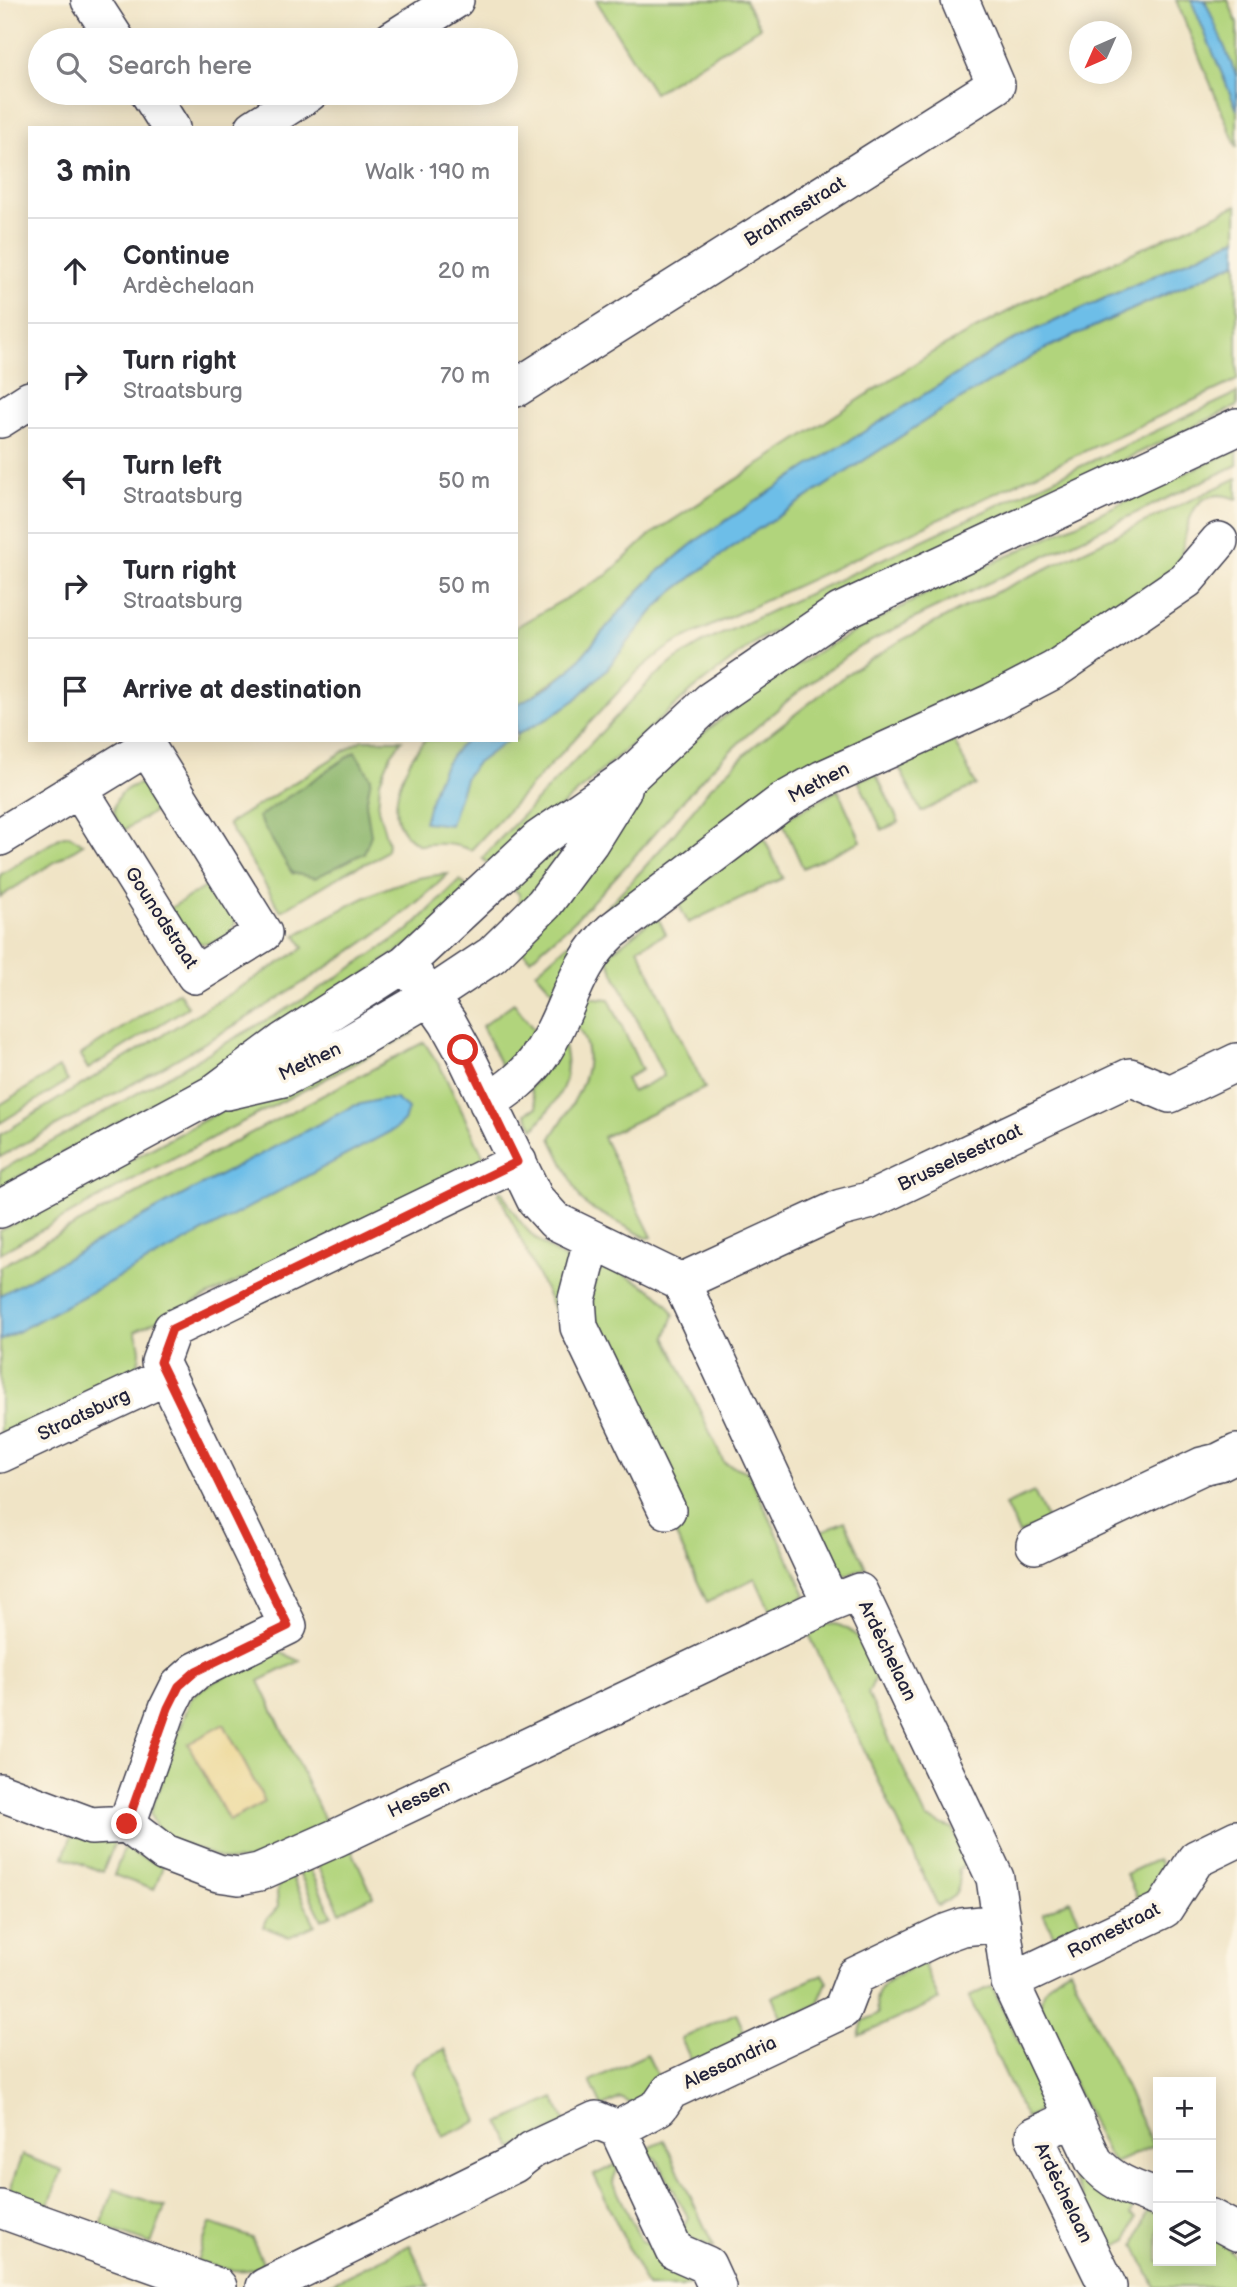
<!DOCTYPE html>
<meta charset="utf-8">
<style>
:root{--surface:#fff;--page:#f2f2f3;--text:#2b2b33;--muted:#7c7c81;--line:#e1e1e2}
body{margin:0;font-family:"Balsamiq Sans",sans-serif;background:var(--page);color:var(--text)}
.controls{position:absolute;right:21px;bottom:21px;display:grid;overflow:hidden;border-radius:0px;box-shadow:0 4px 18px #0003}
.controls button{width:63px;height:63px;display:grid;place-items:center;padding:0;border:0;border-bottom:2px solid var(--line);background:var(--surface);color:var(--text);font:35px sans-serif}
.compass{position:absolute;left:1069px;top:21px;width:63px;height:63px;border-radius:50%;background:var(--surface);box-shadow:0 4px 18px #0003;rotate:225deg}
.stop{position:absolute;width:21px;height:21px;margin:-16px;border:5px solid #d93025;border-radius:50%;background:#fff}
.stop.end{background:#d93025;border-color:#fff;box-shadow:0 2px 7px #0008}
.list{margin:0;padding:0;list-style:none}
h2{display:flex;justify-content:space-between;align-items:center;height:91px;margin:0;padding:0 28px;font-size:30px}
h2 small{font-size:23px;font-weight:400;color:var(--muted)}
.list li{display:grid;grid-template-columns:46px 1fr auto;gap:21px;align-items:center;box-sizing:border-box;height:105px;padding:0 28px;border-top:2px solid var(--line)}
.list b{display:block;font-size:26px;white-space:nowrap}
.list p{margin:0;font-size:23px;white-space:nowrap;color:var(--muted)}
.list em{font-size:23px;font-style:normal;color:var(--muted)}
.icon{flex:none;width:38px;height:38px;fill:none;stroke:currentColor;stroke-width:2;stroke-linecap:round;stroke-linejoin:round}
.map{position:relative;flex:none;width:1237px;height:2287px;overflow:hidden}
.search{position:absolute;background:var(--surface);box-shadow:0 4px 18px #0003;left:28px;top:28px;width:490px;height:77px;display:flex;align-items:center;gap:18px;box-sizing:border-box;padding:0 24px;border-radius:38px;color:var(--muted);font-size:26px}
.panel{position:absolute;background:var(--surface);box-shadow:0 4px 18px #0003;left:28px;top:126px;width:490px;height:616px;border-radius:0px}
.map>svg:first-child{display:block}
.green{fill:#b1d47c;stroke:#6a7b5c;stroke-width:2}
.forest{fill:#8cb66c;stroke:#576c54;stroke-width:2}
.sand{fill:#eeda9e;stroke:#887e6c;stroke-width:2}
.water{fill:#6dbee8;stroke:#487092;stroke-width:2}
.lines{fill:none;stroke-linecap:round;stroke-linejoin:round}
.minor-casing{stroke:#413f50;stroke-width:40}
.minor{stroke:#fff;stroke-width:37}
.route{stroke:#d93025;stroke-width:9}
.labels{text-anchor:middle;dominant-baseline:central;stroke-width:7;stroke-linejoin:round;paint-order:stroke}
.street-label{font-size:19px;fill:#22223b;stroke:#fcf5e5}
</style>
<div class="map">
<svg width="1237" height="2287" viewBox="0 0 1237 2287">
<rect width="100%" height="100%" fill="#fcf5e5"/>
<filter id="ink" filterUnits="userSpaceOnUse"><feTurbulence type="fractalNoise" baseFrequency=".0143" numOctaves="2"/><feDisplacementMap in="SourceGraphic" scale="14" xChannelSelector="R" yChannelSelector="G"/><feConvolveMatrix kernelMatrix="1 2 1 2 8 2 1 2 1" color-interpolation-filters="sRGB"/></filter>
<filter id="wash" filterUnits="userSpaceOnUse"><feTurbulence type="fractalNoise" baseFrequency=".00686" numOctaves="4" result="noise"/><feDisplacementMap in="SourceGraphic" scale="28" xChannelSelector="R" yChannelSelector="G"/><feGaussianBlur stdDeviation="1.57" result="paint"/><feColorMatrix in="noise" values="0 0 0 0 0 0 0 0 0 0 0 0 0 0 0 0 0 1.4 0 .05"/><feComposite in="paint" operator="in"/></filter>
<g filter="url(#wash)">
<rect width="100%" height="100%" fill="#f0e4c6"/>
<path class="green" d="M 596,0 L 745,0 L 760,27 L 654,93 Z
M 1176,0 L 1228,0 L 1237,23 L 1237,148 Z
M 1237,205 L 1237,238 L 1009,342 L 812,464 L 697,540 L 658,572 L 629,601 L 570,670 L 532,696 L 547,719 L 575,700 L 606,670 L 653,611 L 672,592 L 743,539 L 937,413 L 1049,347 L 1237,262 L 1237,380 L 681,640 L 660,653 L 636,673 L 471,850 C 454,843 438,843 420,845 C 377,824 401,767 425,740 L 516,740 L 516,627 L 607,575 L 650,535 L 933,352 L 1031,299 Z
M 1237,393 L 1237,406 L 810,609 L 757,641 L 694,689 L 492,868 L 482,858 L 650,681 L 675,660 L 703,643 Z
M 1237,449 L 1237,465 L 925,613 L 856,649 L 793,696 L 745,737 L 709,771 L 624,868 L 572,923 L 530,959 L 520,948 L 639,793 L 688,746 L 752,694 L 824,648 L 924,595 Z
M 1237,478 L 1237,499 C 1184,479 1188,540 1177,570 L 1055,654 L 846,752 L 553,991 L 536,972 L 586,929 L 642,870 L 674,834 L 710,788 L 754,746 L 851,671 L 902,640 L 963,608 Z
M 953,739 L 976,785 L 921,812 L 897,763 Z
M 362,740 L 402,740 L 391,755 L 380,781 L 378,809 L 388,843 L 387,850 L 376,859 L 352,869 L 281,911 L 228,824 Z
M 876,774 L 899,822 L 882,830 L 858,780 Z
M 146,783 L 156,787 L 170,802 L 121,832 C 119,825 114,817 114,810 C 115,793 131,784 146,783 Z
M 838,790 L 861,841 L 803,868 L 782,821 Z
M 584,828 L 520,908 L 519,894 L 507,883 Z
M 69,835 L 83,844 L 0,897 L 0,875 L 61,837 Z
M 763,836 L 783,878 L 688,923 L 677,901 Z
M 448,874 C 402,919 357,948 304,982 C 206,1046 102,1100 0,1157 L 0,1135 L 304,948 L 296,935 C 344,908 392,877 448,874 Z
M 218,879 C 223,890 231,902 235,914 C 240,934 209,951 193,940 C 184,933 176,919 169,909 Z
M 460,880 L 470,890 L 433,928 L 261,1044 L 0,1187 L 0,1171 L 309,996 L 410,929 Z
M 657,916 L 666,934 L 638,948 L 705,1088 L 603,1137 L 652,1237 L 647,1238 L 589,1207 L 581,1200 L 551,1138 C 572,1104 608,1060 573,1022 L 583,997 L 609,999 L 642,1070 L 626,1078 L 632,1092 L 664,1076 L 606,956 Z
M 179,992 L 188,1007 L 88,1069 L 80,1055 Z
M 514,1003 L 536,1033 L 505,1074 L 482,1026 Z
M 400,1028 L 412,1029 L 412,1034 L 148,1171 L 0,1253 L 0,1231 L 228,1107 Z
M 424,1042 L 441,1068 L 484,1157 L 470,1170 L 135,1331 C 141,1347 142,1354 136,1370 L 0,1440 L 0,1267 L 53,1237 Z
M 563,1043 C 575,1085 557,1098 534,1129 L 526,1113 L 537,1107 L 530,1089 Z
M 59,1068 L 68,1081 L 0,1123 L 0,1105 Z
M 501,1190 C 522,1229 532,1239 570,1262 L 558,1317 L 498,1192 Z
M 600,1263 C 626,1277 662,1288 674,1315 L 666,1337 L 724,1463 L 748,1472 L 806,1595 L 773,1617 L 755,1578 L 707,1602 L 668,1518 L 594,1323 L 589,1303 Z
M 1034,1492 L 1048,1521 L 1019,1534 L 1005,1505 Z
M 845,1521 L 866,1568 L 846,1575 L 831,1568 L 815,1534 Z
M 834,1623 C 862,1634 865,1645 878,1671 L 868,1694 L 927,1819 L 952,1828 L 968,1864 L 958,1869 C 963,1888 955,1898 938,1906 L 808,1632 L 823,1625 Z
M 276,1650 L 300,1661 L 259,1681 L 327,1825 L 260,1858 L 228,1861 L 167,1838 L 157,1829 L 150,1814 L 191,1698 L 204,1687 Z
M 73,1831 L 115,1842 L 103,1872 L 64,1857 Z
M 125,1846 L 131,1848 L 134,1854 L 163,1866 L 154,1890 L 114,1875 Z
M 350,1846 L 373,1896 L 340,1912 L 314,1857 Z
M 1158,1859 C 1169,1879 1155,1892 1141,1906 L 1126,1874 Z
M 306,1861 L 332,1915 L 322,1920 L 296,1866 Z
M 291,1874 L 315,1925 L 289,1937 L 264,1927 L 267,1919 L 278,1907 L 277,1891 L 281,1879 Z
M 1070,1900 L 1085,1932 L 1058,1945 L 1043,1913 Z
M 923,1963 L 939,2000 L 859,2036 L 863,2021 L 878,2014 C 868,1983 900,1974 923,1963 Z
M 1070,1969 L 1153,2146 L 1115,2163 L 1107,2154 L 1040,2011 C 1040,1988 1051,1979 1070,1969 Z
M 823,1974 L 827,1982 L 817,2005 L 783,2021 L 772,1997 Z
M 992,1986 L 1050,2106 L 1026,2118 L 969,1997 Z
M 736,2013 L 747,2038 L 693,2064 L 681,2039 Z
M 445,2049 L 478,2121 L 443,2137 L 412,2071 L 416,2063 Z
M 647,2054 L 659,2080 L 638,2108 L 620,2098 L 602,2107 L 590,2081 Z
M 554,2098 L 566,2123 L 513,2149 L 500,2123 Z
M 664,2140 L 714,2247 L 684,2238 L 681,2232 L 688,2217 L 657,2159 L 642,2150 Z
M 1066,2144 L 1134,2205 L 1130,2215 L 1136,2218 L 1128,2240 L 1107,2250 L 1059,2147 Z
M 22,2155 L 62,2170 L 48,2207 L 9,2192 Z
M 619,2163 L 613,2182 L 641,2241 L 656,2245 L 700,2279 L 682,2287 L 647,2287 L 594,2175 Z
M 114,2189 L 165,2207 L 151,2244 L 101,2226 Z
M 1148,2211 L 1158,2214 L 1158,2261 L 1211,2261 L 1211,2233 C 1237,2253 1237,2255 1237,2287 L 1155,2287 L 1135,2245 Z
M 210,2223 L 252,2238 L 264,2265 C 242,2276 218,2268 197,2261 Z
M 410,2245 L 429,2287 L 324,2287 Z"/>
<path class="forest" d="M 355,752 L 371,778 L 366,804 L 371,835 L 364,853 L 315,878 L 292,873 L 258,817 Z"/>
<path class="sand" d="M 224,1724 L 265,1802 L 229,1821 L 188,1744 Z"/>
<path class="water" d="M 1191,0 L 1205,0 L 1237,77 L 1237,110 Z
M 1237,238 L 1237,262 L 1049,347 L 937,413 L 743,539 L 672,592 L 653,611 L 606,670 L 575,700 L 547,719 L 516,735 L 516,705 L 550,686 L 570,670 L 629,601 L 658,572 L 697,540 L 812,464 L 1009,342 Z
M 467,740 L 508,740 L 476,764 L 466,776 L 450,825 L 424,822 C 432,792 441,760 467,740 Z
M 382,1099 L 396,1099 L 408,1109 L 404,1121 L 395,1129 L 0,1341 L 0,1295 L 192,1190 L 353,1106 Z"/>
</g>
<g filter="url(#ink)">
<g class="lines">
<defs>
<path id="minor" d="M 90,0 L 116,40
M 392,40 L 455,0
M 149,93 L 171,128
M 254,128 L 309,93
M 516,388 L 996,85 L 960,0
M 0,419 L 30,400
M 0,837 L 147,747 L 263,933 L 195,975 L 79,789
M 406,963 L 448,1023 L 463,1050 L 535,1199 L 555,1221 L 681,1282 L 831,1603 L 859,1592 L 995,1878 L 1010,1982 L 1094,2161 C 1111,2182 1133,2189 1158,2198
M 227,1091 L 283,1078 L 340,1049 L 429,997 L 492,955 L 544,904 L 590,842 L 623,789
M 488,1103 C 508,1089 527,1076 540,1056 C 569,1013 572,968 612,931 L 782,802 L 823,779 L 993,702 L 1054,670 L 1186,580 L 1219,541
M 0,1209 L 213,1094 L 284,1041 L 406,963 L 539,839 L 630,776 L 710,701 L 840,612 L 1237,427
M 592,1241 L 577,1299 L 579,1327 L 667,1510
M 681,1282 L 841,1208 L 868,1201 L 1130,1077 L 1170,1094 L 1237,1062
M 0,1454 L 167,1376
M 1035,1545 L 1202,1466 L 1219,1462 L 1237,1453
M 0,1792 L 91,1826 L 127,1824 L 165,1853 L 218,1873 L 239,1876 L 259,1872 L 338,1837 L 831,1603
M 127,1824 L 168,1708 L 179,1686 L 196,1671 L 288,1626 L 160,1362 L 172,1329 L 518,1162
M 1010,1982 L 1164,1909 L 1196,1859 L 1237,1839
M 1073,2118 L 1034,2136 L 1108,2287
M 618,2129 L 675,2251 L 707,2265 L 717,2287
M 0,2209 L 218,2287
M 1211,2218 L 1237,2232
M 265,2287 L 514,2164 L 532,2150 L 596,2120 L 618,2129 L 659,2107 L 670,2091 L 842,2010 L 855,1976 L 945,1933 L 962,1927 L 1002,1923"/>
</defs>
<use href="#minor" class="minor-casing"/>
<use href="#minor" class="minor"/>
</g>
</g>
<g class="lines" filter="url(#ink)">
<path class="route" d="M 127,1824 L 168,1708 L 179,1686 L 196,1671 L 288,1626 L 160,1362 L 172,1329 L 517,1162 L 463,1050"/>
</g>
<g class="labels">
<g class="street-label">
<text transform="translate(795 212) rotate(-32)">Brahmsstraat</text>
<text transform="translate(819 783) rotate(-28)">Methen</text>
<text transform="translate(161 918) rotate(57)">Gounodstraat</text>
<text transform="translate(310 1062) rotate(-25)">Methen</text>
<text transform="translate(960 1158) rotate(-25)">Brusselsestraat</text>
<text transform="translate(84 1415) rotate(-25)">Straatsburg</text>
<text transform="translate(887 1651) rotate(64)">Ardèchelaan</text>
<text transform="translate(419 1799) rotate(-25)">Hessen</text>
<text transform="translate(1114 1931) rotate(-27)">Romestraat</text>
<text transform="translate(730 2063) rotate(-25)">Alessandria</text>
<text transform="translate(1063 2193) rotate(64)">Ardèchelaan</text>
</g>
</g>
</svg>
<div class="controls">
<button>+</button>
<button>−</button>
<button><svg class="icon" aria-label="layers" viewBox="0 0 24 24"><path d="M12 4l9 5-9 5-9-5zM3 14l9 5 9-5"/></svg></button>
</div>
<svg class="compass" viewBox="-18 -18 36 36"><path d="M0-13l5 13h-10z" fill="#e53935"/><path d="M0 13l5-13h-10z" fill="#7c7c81"/></svg>
<div class="stop" style="left:463px;top:1050px"></div>
<div class="stop end" style="left:127px;top:1824px"></div>
<div class="search"><svg class="icon" aria-label="search" viewBox="0 0 24 24"><circle cx="10" cy="10" r="6"/><path d="M15 15l6 6"/></svg>Search here</div>
<section class="panel">
<h2>3 min<small>Walk · 190 m</small></h2>
<ul class="list">
<li><svg class="icon" aria-label="ahead" viewBox="0 0 24 24"><path d="M12 20V5M6 11l6-6 6 6"/></svg><div><b>Continue</b><p>Ardèchelaan</p></div><em>20 m</em></li>
<li><svg class="icon" aria-label="right" viewBox="0 0 24 24"><path d="M7 20v-9h11M14 6l5 5-5 5"/></svg><div><b>Turn right</b><p>Straatsburg</p></div><em>70 m</em></li>
<li><svg class="icon" aria-label="left" viewBox="0 0 24 24"><path d="M17 20v-9H6M10 6l-5 5 5 5"/></svg><div><b>Turn left</b><p>Straatsburg</p></div><em>50 m</em></li>
<li><svg class="icon" aria-label="right" viewBox="0 0 24 24"><path d="M7 20v-9h11M14 6l5 5-5 5"/></svg><div><b>Turn right</b><p>Straatsburg</p></div><em>50 m</em></li>
<li><svg class="icon" aria-label="arrive" viewBox="0 0 24 24"><path d="M6 21V4h12l-3 4 3 4H6"/></svg><div><b>Arrive at destination</b></div></li>
</ul>
</section>
</div>
